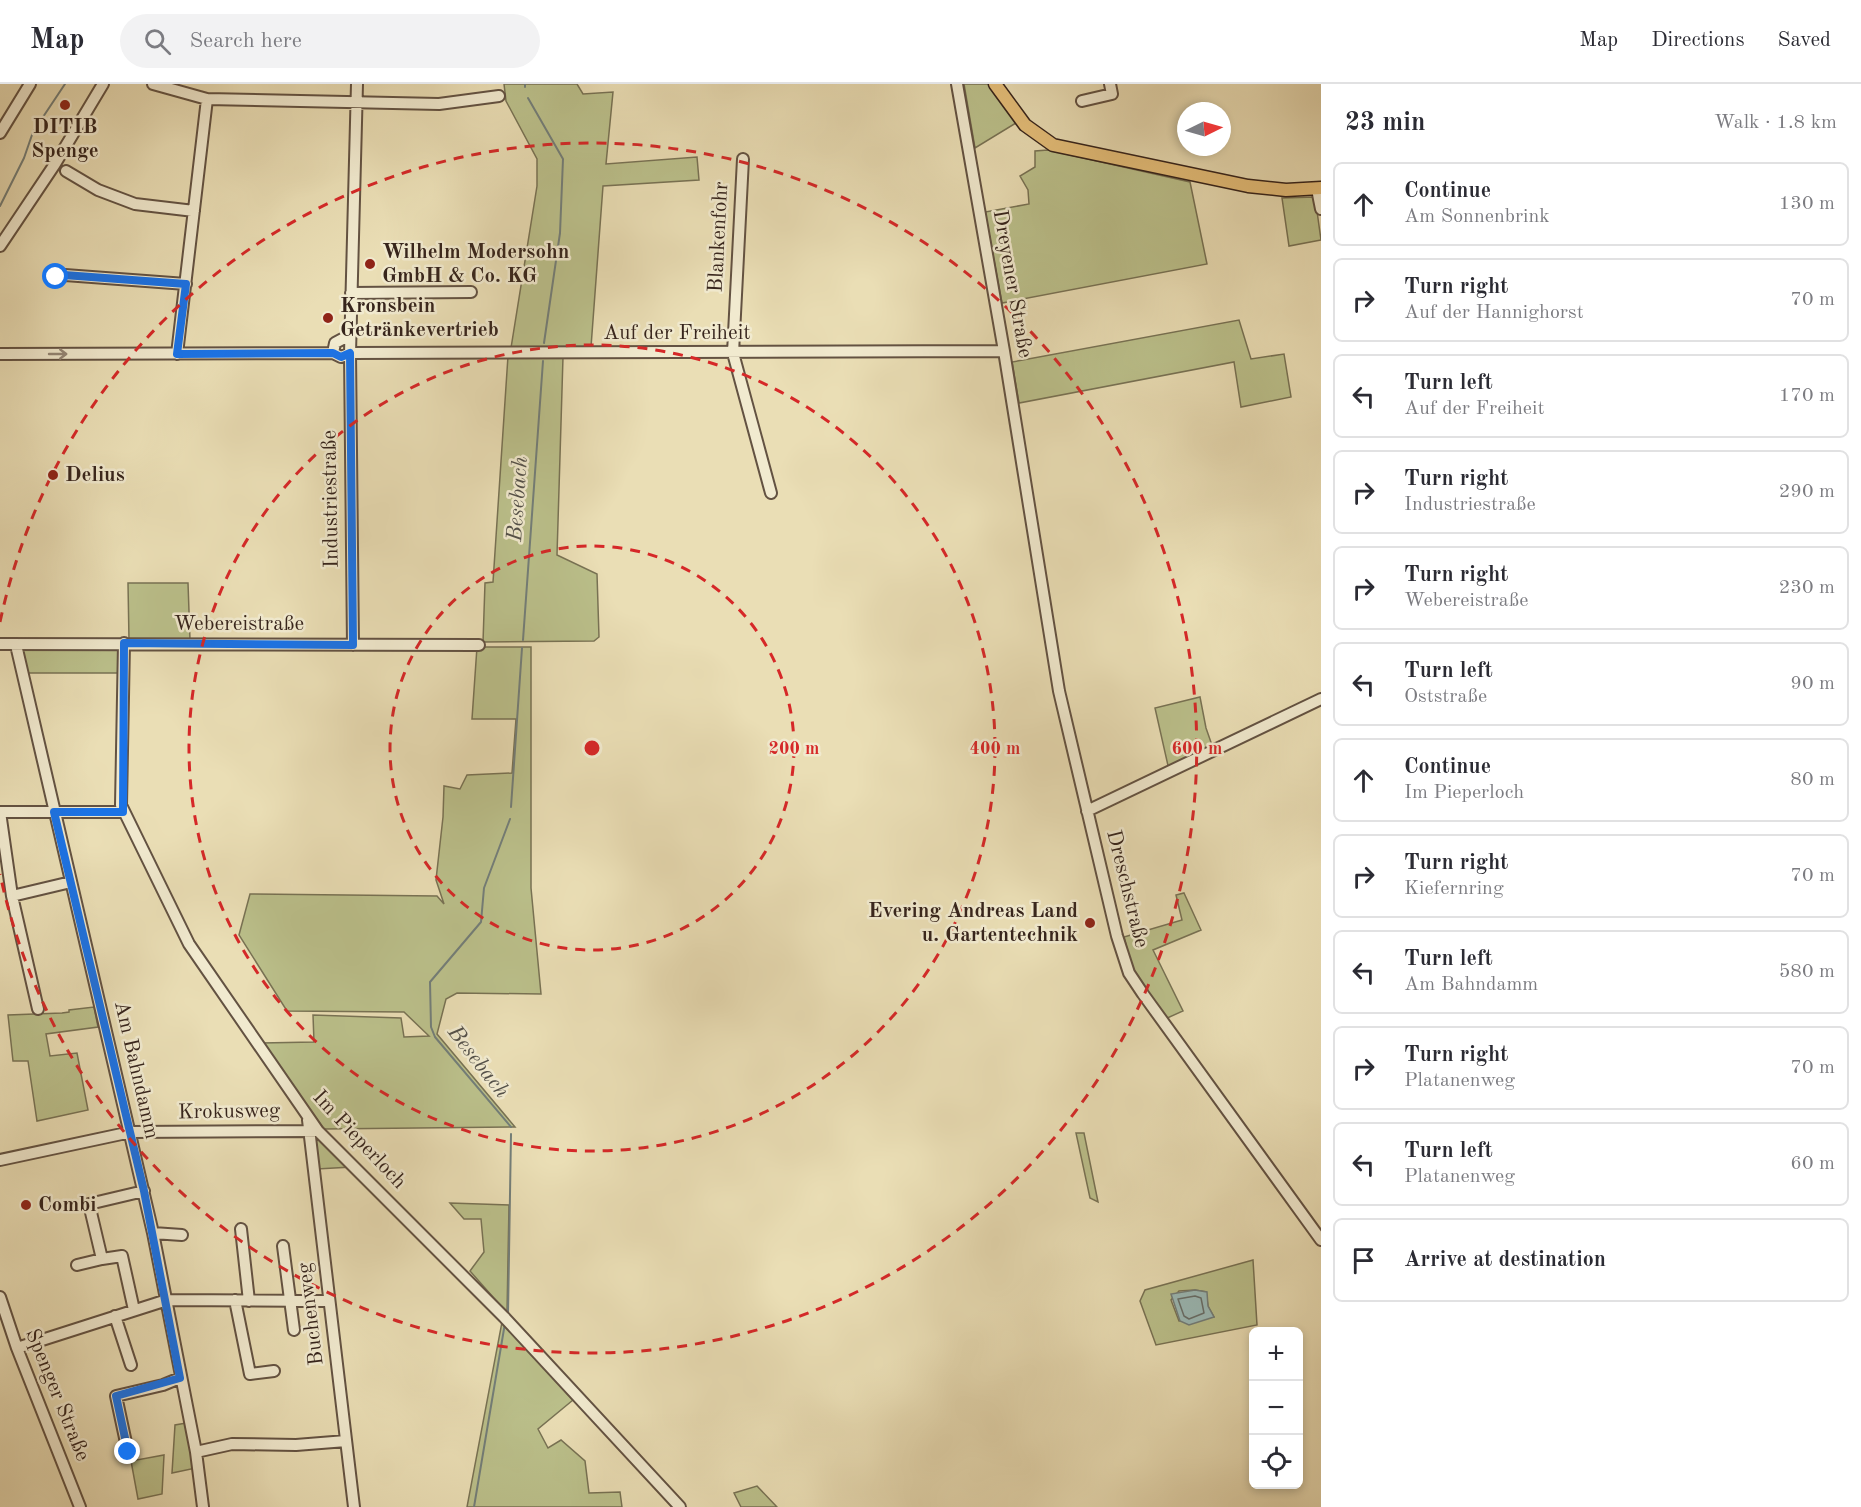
<!DOCTYPE html>
<meta charset="utf-8">
<style>
:root{--surface:#fff;--page:#f2f2f3;--text:#2b2b33;--muted:#7c7c81;--line:#e1e1e2}
body{margin:0;font-family:"Old Standard TT",serif;background:var(--page);color:var(--text)}
.controls{position:absolute;right:18px;bottom:18px;display:grid;overflow:hidden;border-radius:9px;box-shadow:0 3px 9px #0003}
.controls button{width:54px;height:54px;display:grid;place-items:center;padding:0;border:0;border-bottom:2px solid var(--line);background:var(--surface);color:var(--text);font:30px sans-serif}
.compass{position:absolute;left:1177px;top:18px;width:54px;height:54px;border-radius:50%;background:var(--surface);box-shadow:0 3px 9px #0003;rotate:85deg}
.stop{position:absolute;width:18px;height:18px;margin:-14px;border:4px solid #1a73e8;border-radius:50%;background:#fff}
.stop.end{background:#1a73e8;border-color:#fff;box-shadow:0 2px 6px #0008}
.list{margin:0;padding:0;list-style:none}
h2{display:flex;justify-content:space-between;align-items:center;height:78px;margin:0;padding:0 24px;font-size:26px}
h2 small{font-size:20px;font-weight:400;color:var(--muted)}
.list li{display:grid;grid-template-columns:39px 1fr auto;gap:18px;align-items:center;box-sizing:border-box;height:84px;margin:0 12px 12px;padding:0 12px;border:2px solid var(--line);border-radius:9px}
.list b{display:block;font-size:22px;white-space:nowrap}
.list p{margin:0;font-size:20px;white-space:nowrap;color:var(--muted)}
.list em{font-size:20px;font-style:normal;color:var(--muted)}
.icon{flex:none;width:33px;height:33px;fill:none;stroke:currentColor;stroke-width:2;stroke-linecap:round;stroke-linejoin:round}
.map{position:relative;flex:none;width:1321px;height:1423px;overflow:hidden}
header{display:flex;align-items:center;gap:36px;box-sizing:border-box;height:84px;padding:0 30px;background:var(--surface);border-bottom:2px solid var(--line)}
header strong{font-size:28px}
nav{display:flex;gap:33px;margin-inline-start:auto;font-size:21px}
.search{width:420px;height:54px;background:var(--page);display:flex;align-items:center;gap:15px;box-sizing:border-box;padding:0 21px;border-radius:33px;color:var(--muted);font-size:22px}
main{display:flex}
aside{flex:1;background:var(--surface)}
.map>svg:first-child{display:block}
.green{fill:#bbc08b;stroke:#787254;stroke-width:1.5;fill-rule:evenodd}
.water{fill:#9bbab7;stroke:#737e79;stroke-width:1.5}
.lines{fill:none;stroke-linecap:round;stroke-linejoin:round}
.shore{stroke:#686f6a;stroke-width:1.5}
.stream{stroke:#737e79;stroke-width:2}
.minor-casing{stroke:#635242;stroke-width:14}
.major-casing{stroke:#36241c;stroke-width:15}
.minor{stroke:#f1eacf;stroke-width:10}
.major{stroke:#e5bf7a;stroke-width:12}
.oneway{stroke:#948776}
.route{stroke:#1a73e8;stroke-width:8}
.ring{fill:none;stroke:#d62828;stroke-width:3;stroke-dasharray:10 8}
.poi-dot{fill:#8f2418;stroke:#f1eacf;stroke-width:2}
.labels{text-anchor:middle;dominant-baseline:central;stroke-width:5;stroke-linejoin:round;paint-order:stroke}
.poi-label{font-size:21px;font-weight:bold;fill:#36241c;stroke:#f1eacf;text-anchor:start}
.street-label{font-size:21px;fill:#36241c;stroke:#f1eacf}
.water-label{font-size:22px;font-style:italic;fill:#54514a;stroke:#f1eacf}
.centre{fill:#d62828;stroke:#f1eacf;stroke-width:3}
.ring-label{font-size:18px;text-anchor:middle;font-weight:bold;fill:#d62828;stroke:#f1eacf;stroke-width:5;stroke-linejoin:round;paint-order:stroke}
</style>
<header>
<strong>Map</strong>
<div class="search"><svg class="icon" aria-label="search" viewBox="0 0 24 24"><circle cx="10" cy="10" r="6"/><path d="M15 15l6 6"/></svg>Search here</div>
<nav><a>Map</a><a>Directions</a><a>Saved</a></nav>
</header>
<main>
<div class="map">
<svg width="1321" height="1423" viewBox="0 0 1321 1423">
<rect width="100%" height="100%" fill="#eadeb5"/>
<filter id="stains"><feTurbulence type="fractalNoise" baseFrequency=".00333" numOctaves="4"/><feColorMatrix values="0 0 0 0 .2 0 0 0 0 .09 0 0 0 0 .02 0 0 0 .5 -.17"/></filter>
<radialGradient id="worn" r=".72"><stop offset=".6" stop-color="#630" stop-opacity="0"/><stop offset="1" stop-color="#630" stop-opacity=".3"/></radialGradient>
<path class="green" d="M 504,0 L 577,0 L 583,10 L 613,8 L 606,80 L 697,73 L 699,96 L 603,102 L 591,263 L 511,264 L 537,102 L 537,75 L 506,17 Z
M 964,0 L 989,0 L 1016,39 L 975,64 Z
M 1048,66 L 1190,98 L 1207,180 L 1002,219 L 985,128 L 1029,120 L 1028,106 L 1020,92 L 1035,83 L 1035,67 Z
M 1315,113 L 1321,156 L 1289,162 L 1282,114 Z
M 1239,236 L 1251,275 L 1284,270 L 1291,313 L 1241,323 L 1234,278 L 1019,319 L 1012,278 Z
M 508,272 L 563,273 L 557,471 L 597,490 L 599,553 L 594,557 L 483,558 L 485,499 L 493,498 Z
M 128,499 L 188,499 L 190,556 L 129,556 Z
M 18,563 L 121,564 L 121,589 L 24,589 Z
M 477,563 L 531,563 L 531,804 L 541,910 L 457,909 L 446,915 L 437,950 L 515,1043 L 324,1045 L 262,959 L 314,958 L 313,931 L 401,934 L 404,953 L 429,952 L 404,928 L 287,927 L 239,851 L 250,810 L 437,812 L 444,820 L 436,796 L 443,733 L 444,702 L 460,705 L 467,691 L 512,689 L 516,635 L 472,635 Z
M 1200,613 L 1206,644 L 1213,664 L 1169,686 L 1155,624 Z
M 1184,809 L 1201,846 L 1153,866 L 1183,927 L 1165,935 L 1132,885 L 1124,853 L 1182,836 L 1176,811 Z
M 94,923 L 98,943 L 46,950 L 50,972 L 77,969 L 88,1026 L 37,1037 L 28,977 L 13,977 L 8,931 L 62,929 L 69,928 L 69,926 Z
M 1076,1049 L 1084,1049 L 1098,1118 L 1090,1114 Z
M 316,1050 L 351,1083 L 317,1085 L 313,1052 Z
M 450,1119 L 509,1121 L 507,1229 L 470,1187 L 484,1168 L 481,1135 L 464,1135 Z
M 1253,1176 L 1257,1241 L 1156,1261 L 1140,1217 L 1145,1206 ZM 1195,1206 L 1206,1208 L 1208,1222 L 1214,1233 L 1179,1237 L 1171,1216 L 1179,1207 Z
M 502,1238 L 573,1316 L 538,1345 L 548,1364 L 561,1356 L 585,1377 L 589,1409 L 620,1408 L 622,1423 L 467,1423 Z
M 186,1339 L 196,1384 L 172,1389 L 175,1341 Z
M 164,1371 L 162,1410 L 138,1415 L 131,1377 Z
M 757,1402 L 777,1423 L 741,1423 L 734,1409 Z"/>
<path class="water" d="M 1195,1206 L 1207,1208 L 1208,1222 L 1214,1233 L 1189,1241 L 1180,1237 L 1171,1210 Z"/>
<g class="lines">
<path class="shore" d="M 1195,1212 L 1201,1214 L 1204,1229 L 1189,1235 L 1184,1232 L 1178,1215 Z"/>
<path class="stream" d="M 525,0 L 525,3
M 528,14 L 563,75 L 560,149 L 544,259
M 0,122 L 24,74 L 33,48 L 65,0
M 523,556 L 543,277
M 511,723 L 522,564
M 510,735 L 484,804 L 481,838 L 430,898 L 431,943 L 435,953 L 511,1043
M 508,1231 L 511,1050
M 474,1423 L 505,1239"/>
<defs>
<path id="minor" d="M 153,0 L 207,15 L 439,20 L 499,12
M 957,0 L 1004,267 L 1059,607 L 1117,852 L 1129,889 L 1143,910 L 1321,1156
M 1082,17 L 1112,10 L 1110,0
M 0,49 L 30,0
M 743,75 L 733,269 L 771,409
M 66,87 L 98,106 L 135,120 L 194,127
M 1317,105 L 1321,125
M 0,162 L 55,80 L 103,0
M 56,193 L 65,191 L 186,200
M 351,209 L 471,208
M 333,269 L 341,273 L 350,269 L 1004,267
M 333,269 L 335,259 L 350,251
M 0,270 L 333,269
M 177,270 L 207,15
M 124,559 L 121,721 L 189,860 L 318,1047 L 504,1233 L 680,1423
M 0,560 L 479,561
M 16,561 L 153,1149 L 196,1368 L 203,1423
M 353,561 L 350,269 L 357,0
M 1087,727 L 1321,615
M 0,728 L 12,812 L 38,925
M 0,728 L 123,728
M 12,812 L 71,798
M 308,1036 L 354,1423
M 0,1076 L 131,1048 L 315,1047
M 241,1145 L 249,1217
M 153,1149 L 182,1151
M 283,1162 L 294,1246
M 77,1181 L 102,1175
M 0,1213 L 17,1264 L 80,1423
M 235,1216 L 250,1290 L 274,1287
M 134,1226 L 122,1172 L 102,1175 L 89,1120 L 144,1107
M 115,1232 L 131,1281
M 17,1264 L 167,1216 L 329,1217
M 128,1368 L 116,1312 L 163,1301 L 180,1294
M 196,1368 L 232,1360 L 296,1361 L 346,1357"/>
<path id="major" d="M 995,0 L 1025,41 L 1053,61 L 1248,102 L 1286,106 L 1321,104"/>
</defs>
<use href="#minor" class="minor-casing"/>
<use href="#major" class="major-casing"/>
<use href="#minor" class="minor"/>
<use href="#major" class="major"/>
</g>
<defs><path id="oneway-shaft" d="M-6 0H5M1.5-3L5.5 0L1.5 3" fill="none" stroke-width="1.6" stroke-linecap="round" stroke-linejoin="round" transform="scale(1.5)"/></defs>
<use class="oneway" href="#oneway-shaft" transform="translate(58 270)"/>
<g class="lines">
<path class="route" d="M 56,193 L 64,191 L 186,200 L 177,270 L 333,269 L 341,273 L 350,269 L 353,561 L 124,559 L 123,728 L 54,728 L 144,1107 L 180,1294 L 116,1312 L 128,1368"/>
</g>
<g class="ring">
<circle cx="592" cy="664" r="202"/>
<circle cx="592" cy="664" r="403"/>
<path d="M0 538A605 605 0 1 1 0 790"/>
</g>
<g class="poi-dot">
<circle cx="65" cy="21" r="6"/>
<circle cx="370" cy="180" r="6"/>
<circle cx="328" cy="234" r="6"/>
<circle cx="53" cy="391" r="6"/>
<circle cx="1090" cy="839" r="6"/>
<circle cx="26" cy="1121" r="6"/>
</g>
<g class="labels">
<g class="poi-label">
<text x="65" y="43" text-anchor="middle">DITIB<tspan x="65" dy="24">Spenge</tspan></text>
<text x="382" y="168">Wilhelm Modersohn<tspan x="382" dy="24">GmbH &amp; Co. KG</tspan></text>
<text x="340" y="222">Kronsbein<tspan x="340" dy="24">Getränkevertrieb</tspan></text>
<text x="65" y="391">Delius</text>
<text x="1078" y="827" text-anchor="end">Evering Andreas Land<tspan x="1078" dy="24">u. Gartentechnik</tspan></text>
<text x="38" y="1121">Combi</text>
</g>
<g class="street-label">
<text transform="translate(719 153) rotate(-87)">Blankenfohr</text>
<text transform="translate(1012 200) rotate(80)">Dreyener Straße</text>
<text x="677" y="249">Auf der Freiheit</text>
<text transform="translate(331 415) rotate(-91)">Industriestraße</text>
<text x="239" y="540">Webereistraße</text>
<text transform="translate(1127 805) rotate(76)">Dreschstraße</text>
<text transform="translate(136 986) rotate(77)">Am Bahndamm</text>
<text transform="translate(229 1028) rotate(-1)">Krokusweg</text>
<text transform="translate(359 1056) rotate(47)">Im Pieperloch</text>
<text transform="translate(311 1230) rotate(-97)">Buchenweg</text>
<text transform="translate(57 1311) rotate(68)">Spenger Straße</text>
</g>
<g class="water-label">
<text transform="translate(518 415) rotate(-86)">Besebach</text>
<text transform="translate(478 978) rotate(52)">Besebach</text>
</g>
</g>
<circle cx="592" cy="664" r="9" class="centre"/>
<g class="ring-label">
<text x="794" y="670">200 m</text>
<text x="995" y="670">400 m</text>
<text x="1197" y="670">600 m</text>
</g>
<rect width="100%" height="100%" filter="url(#stains)"/>
<rect width="100%" height="100%" fill="url(#worn)"/>
</svg>
<div class="controls">
<button>+</button>
<button>−</button>
<button><svg class="icon" aria-label="locate" viewBox="0 0 24 24"><circle cx="12" cy="12" r="6"/><path d="M12 2v4M12 18v4M2 12h4M18 12h4"/></svg></button>
</div>
<svg class="compass" viewBox="-18 -18 36 36"><path d="M0-13l5 13h-10z" fill="#e53935"/><path d="M0 13l5-13h-10z" fill="#7c7c81"/></svg>
<div class="stop" style="left:56px;top:193px"></div>
<div class="stop end" style="left:128px;top:1368px"></div>
</div>
<aside>
<h2>23 min<small>Walk · 1.8 km</small></h2>
<ul class="list">
<li><svg class="icon" aria-label="ahead" viewBox="0 0 24 24"><path d="M12 20V5M6 11l6-6 6 6"/></svg><div><b>Continue</b><p>Am Sonnenbrink</p></div><em>130 m</em></li>
<li><svg class="icon" aria-label="right" viewBox="0 0 24 24"><path d="M7 20v-9h11M14 6l5 5-5 5"/></svg><div><b>Turn right</b><p>Auf der Hannighorst</p></div><em>70 m</em></li>
<li><svg class="icon" aria-label="left" viewBox="0 0 24 24"><path d="M17 20v-9H6M10 6l-5 5 5 5"/></svg><div><b>Turn left</b><p>Auf der Freiheit</p></div><em>170 m</em></li>
<li><svg class="icon" aria-label="right" viewBox="0 0 24 24"><path d="M7 20v-9h11M14 6l5 5-5 5"/></svg><div><b>Turn right</b><p>Industriestraße</p></div><em>290 m</em></li>
<li><svg class="icon" aria-label="right" viewBox="0 0 24 24"><path d="M7 20v-9h11M14 6l5 5-5 5"/></svg><div><b>Turn right</b><p>Webereistraße</p></div><em>230 m</em></li>
<li><svg class="icon" aria-label="left" viewBox="0 0 24 24"><path d="M17 20v-9H6M10 6l-5 5 5 5"/></svg><div><b>Turn left</b><p>Oststraße</p></div><em>90 m</em></li>
<li><svg class="icon" aria-label="ahead" viewBox="0 0 24 24"><path d="M12 20V5M6 11l6-6 6 6"/></svg><div><b>Continue</b><p>Im Pieperloch</p></div><em>80 m</em></li>
<li><svg class="icon" aria-label="right" viewBox="0 0 24 24"><path d="M7 20v-9h11M14 6l5 5-5 5"/></svg><div><b>Turn right</b><p>Kiefernring</p></div><em>70 m</em></li>
<li><svg class="icon" aria-label="left" viewBox="0 0 24 24"><path d="M17 20v-9H6M10 6l-5 5 5 5"/></svg><div><b>Turn left</b><p>Am Bahndamm</p></div><em>580 m</em></li>
<li><svg class="icon" aria-label="right" viewBox="0 0 24 24"><path d="M7 20v-9h11M14 6l5 5-5 5"/></svg><div><b>Turn right</b><p>Platanenweg</p></div><em>70 m</em></li>
<li><svg class="icon" aria-label="left" viewBox="0 0 24 24"><path d="M17 20v-9H6M10 6l-5 5 5 5"/></svg><div><b>Turn left</b><p>Platanenweg</p></div><em>60 m</em></li>
<li><svg class="icon" aria-label="arrive" viewBox="0 0 24 24"><path d="M6 21V4h12l-3 4 3 4H6"/></svg><div><b>Arrive at destination</b></div></li>
</ul>
</aside>
</main>
